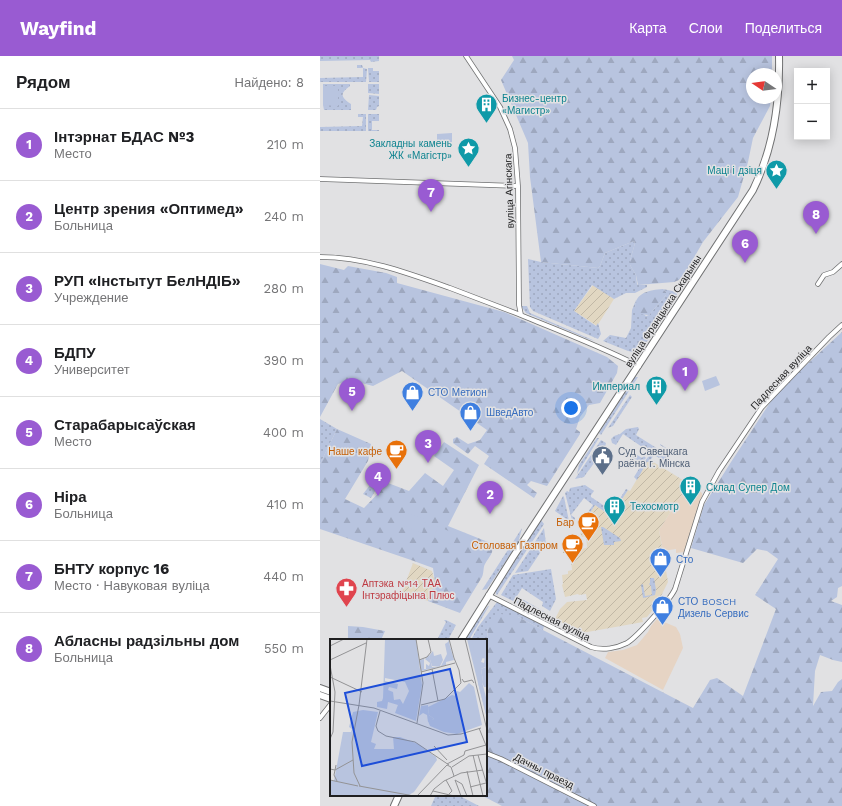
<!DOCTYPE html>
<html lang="ru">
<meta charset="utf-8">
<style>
:root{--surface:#fff;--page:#f2f2f2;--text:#202124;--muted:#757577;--line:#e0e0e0;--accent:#995bd2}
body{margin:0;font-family:"Work Sans",sans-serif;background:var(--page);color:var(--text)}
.controls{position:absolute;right:12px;top:12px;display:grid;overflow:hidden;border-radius:0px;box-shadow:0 2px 10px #0003}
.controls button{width:36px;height:36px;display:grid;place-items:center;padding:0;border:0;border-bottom:1px solid var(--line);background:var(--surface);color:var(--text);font:20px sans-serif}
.compass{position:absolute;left:426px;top:12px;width:36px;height:36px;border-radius:50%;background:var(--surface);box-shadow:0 2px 10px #0003;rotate:283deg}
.you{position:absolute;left:251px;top:352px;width:14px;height:14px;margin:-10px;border:3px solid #fff;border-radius:50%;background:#1a73e8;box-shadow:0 0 0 6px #1a73e833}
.badge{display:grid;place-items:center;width:26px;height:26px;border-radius:50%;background:var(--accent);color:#fff;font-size:13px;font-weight:700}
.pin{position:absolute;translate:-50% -33px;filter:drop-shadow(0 1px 2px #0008)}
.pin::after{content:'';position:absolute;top:21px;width:14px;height:12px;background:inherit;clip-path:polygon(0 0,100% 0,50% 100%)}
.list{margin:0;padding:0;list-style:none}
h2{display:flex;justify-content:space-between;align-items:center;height:52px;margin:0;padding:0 16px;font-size:17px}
h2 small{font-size:13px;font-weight:400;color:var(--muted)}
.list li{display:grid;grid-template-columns:26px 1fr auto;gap:12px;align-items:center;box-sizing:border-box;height:72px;padding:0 16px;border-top:1px solid var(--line)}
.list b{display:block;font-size:15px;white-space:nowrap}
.list p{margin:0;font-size:13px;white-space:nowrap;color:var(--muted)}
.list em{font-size:13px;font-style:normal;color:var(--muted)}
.map{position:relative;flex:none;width:522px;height:750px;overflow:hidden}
header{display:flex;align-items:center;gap:24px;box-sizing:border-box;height:56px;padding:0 20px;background:var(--accent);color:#fff}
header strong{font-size:19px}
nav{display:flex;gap:22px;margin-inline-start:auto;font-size:14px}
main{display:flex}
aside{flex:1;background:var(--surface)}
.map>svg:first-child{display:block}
.commercial{fill:#e6d4c4}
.industrial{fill:url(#industrial-furrows)}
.grass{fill:url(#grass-dots)}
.forest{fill:url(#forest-firs)}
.garden{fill:#b8c4df}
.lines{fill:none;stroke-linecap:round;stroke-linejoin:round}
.minor-casing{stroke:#707172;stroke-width:5.5}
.secondary-casing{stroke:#707172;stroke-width:8}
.minor{stroke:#fff;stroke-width:4}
.secondary{stroke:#fff;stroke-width:6}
.labels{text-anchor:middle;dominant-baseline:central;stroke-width:3;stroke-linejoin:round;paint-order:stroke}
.culture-label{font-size:10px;fill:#0d838f;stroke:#e1e1e3;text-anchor:start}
.street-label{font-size:10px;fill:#1f1f20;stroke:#e1e1e3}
.shop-label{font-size:10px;fill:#366cbe;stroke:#e1e1e3;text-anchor:start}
.food-label{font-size:10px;fill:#c56008;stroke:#e1e1e3;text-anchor:end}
.service-label{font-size:10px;fill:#4e5e75;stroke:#e1e1e3;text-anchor:start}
.health-label{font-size:10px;fill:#be3a42;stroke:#e1e1e3;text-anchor:start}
.inset-road{fill:none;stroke:#939395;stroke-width:1}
.view{fill:#1d4ed8;fill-opacity:0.15;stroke:#1d4ed8;stroke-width:2}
.inset-edge{fill:none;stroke:#1f1f20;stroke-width:2}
</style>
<header>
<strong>Wayfind</strong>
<nav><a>Карта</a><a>Слои</a><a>Поделиться</a></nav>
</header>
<main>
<aside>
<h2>Рядом<small>Найдено: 8</small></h2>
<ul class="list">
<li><span class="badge">1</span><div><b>Інтэрнат БДАС №3</b><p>Место</p></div><em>210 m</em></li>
<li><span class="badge">2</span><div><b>Центр зрения «Оптимед»</b><p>Больница</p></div><em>240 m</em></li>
<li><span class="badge">3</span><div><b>РУП «Інстытут БелНДІБ»</b><p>Учреждение</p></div><em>280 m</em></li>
<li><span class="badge">4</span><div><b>БДПУ</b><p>Университет</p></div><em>390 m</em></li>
<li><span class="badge">5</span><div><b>Старабарысаўская</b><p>Место</p></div><em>400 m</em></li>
<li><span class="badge">6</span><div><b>Ніра</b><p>Больница</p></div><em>410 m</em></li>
<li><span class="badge">7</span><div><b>БНТУ корпус 16</b><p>Место · Навуковая вуліца</p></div><em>440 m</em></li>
<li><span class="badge">8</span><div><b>Абласны радзільны дом</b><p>Больница</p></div><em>550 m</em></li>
</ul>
</aside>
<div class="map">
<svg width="522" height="750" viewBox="0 0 522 750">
<defs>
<pattern id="industrial-furrows" width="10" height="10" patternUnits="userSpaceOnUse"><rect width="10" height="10" fill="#e1d7c2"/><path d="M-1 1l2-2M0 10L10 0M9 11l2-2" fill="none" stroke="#c1b8a6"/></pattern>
<pattern id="grass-dots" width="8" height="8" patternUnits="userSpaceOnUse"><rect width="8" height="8" fill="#b8c4df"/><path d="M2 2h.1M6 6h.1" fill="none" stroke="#9ea8bf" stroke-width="1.8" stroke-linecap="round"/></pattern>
<pattern id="forest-firs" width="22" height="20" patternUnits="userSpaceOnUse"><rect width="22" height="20" fill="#b8c4df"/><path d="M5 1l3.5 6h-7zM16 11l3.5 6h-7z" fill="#9ea8bf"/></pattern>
</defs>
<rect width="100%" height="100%" fill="#e1e1e3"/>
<path class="commercial" d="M 366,432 L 373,436 L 376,432 L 382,437 L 382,440 L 365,496 L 356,497 L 356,493 L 343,495 L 339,474 Z
M 337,563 L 356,571 L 360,578 L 363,592 L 343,634 L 285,602 L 288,596 L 303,594 L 317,589 L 328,576 L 331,570 Z"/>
<path class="industrial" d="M 273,229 L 294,243 L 277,270 L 254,255 Z
M 330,404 L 376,432 L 373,437 L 366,432 L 339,474 L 348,526 L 336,550 L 327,561 L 322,562 L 323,566 L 262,577 L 235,563 L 240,553 L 247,546 L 267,544 L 266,538 L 259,539 L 258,538 L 245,541 L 242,529 L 243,528 L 242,519 L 248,518 L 248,515 L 252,514 L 251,504 L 249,504 L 247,497 L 243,497 L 243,494 L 247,493 L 248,495 L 252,495 L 252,491 L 255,490 L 256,494 L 266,492 L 267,491 L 266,480 L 262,481 L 260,477 L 265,476 L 264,471 L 261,471 L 261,469 L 265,464 L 267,464 L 270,457 L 275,449 L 291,460 L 308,434 L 310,435 L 327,406 Z
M 93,507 L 112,515 L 115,526 L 108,545 L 82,536 Z"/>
<path class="grass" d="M 0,0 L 59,0 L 59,5 L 51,6 L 50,4 L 0,5 Z
M 37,9 L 42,9 L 43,12 L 47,13 L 46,26 L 0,26 L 0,22 L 43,21 L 43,12 L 37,12 Z
M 48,12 L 53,12 L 53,15 L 59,15 L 59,26 L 49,26 Z
M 3,28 L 30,28 L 30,30 C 20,37 20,41 31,48 L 31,54 L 4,54 L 3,49 L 18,49 L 18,41 L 3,41 L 3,39 L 18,39 L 18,31 L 3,30 Z
M 48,28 L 59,28 L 59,38 L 48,37 Z
M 49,39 L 59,40 L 59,50 L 57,51 L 56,54 L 48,54 Z
M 38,58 L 46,58 L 46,75 L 0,75 L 0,71 L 42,70 L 43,61 L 38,61 Z
M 48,58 L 59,58 L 59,65 L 52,65 L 52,74 L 59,74 L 59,75 L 48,75 Z
M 314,185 L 315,187 L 310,205 L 310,209 L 316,219 L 317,228 L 318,229 L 327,229 L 327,231 L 315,237 L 306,237 L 294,243 L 272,229 L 254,255 L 276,270 L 278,267 L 281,278 L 278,283 L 213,255 L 210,251 L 208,203 L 221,206 L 278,212 L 280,210 L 285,197 Z
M 343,233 L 357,236 L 357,242 L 319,297 L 308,295 L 283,285 L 290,279 L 306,282 L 311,272 L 312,254 L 316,244 L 315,251 L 326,260 L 329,259 L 346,239 L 346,236 Z
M 201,250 L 207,250 L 210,257 L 275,285 L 268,283 L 206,257 Z
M 315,321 L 318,321 L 281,379 L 279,377 Z
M 310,339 L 312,341 L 293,370 L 288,372 Z
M 0,363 L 17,373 L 0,408 Z
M 318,371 L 319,373 L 316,379 L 338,393 L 338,396 L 342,398 L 345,392 L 340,389 L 340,388 L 351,395 L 349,399 L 345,396 L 343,399 L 348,401 L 347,403 L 343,404 L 334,399 L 329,406 L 327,406 L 317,424 L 314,421 L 322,408 L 312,401 L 314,397 L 322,402 L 324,400 L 326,402 L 324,404 L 325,405 L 331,397 L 303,378 L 296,389 L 292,387 L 291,383 L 294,380 L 300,378 L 306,373 Z
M 277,382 L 279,382 L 257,418 L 259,409 Z
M 281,384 L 286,387 C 285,395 269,413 264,421 L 255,423 Z
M 63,417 L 65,423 L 61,425 L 51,442 L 43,438 L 58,419 Z
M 265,429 L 274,435 L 271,439 L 271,441 L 292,455 L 306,433 L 308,434 L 291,460 L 275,449 L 270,457 L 268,456 L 273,449 L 264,442 L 251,459 L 255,462 L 254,466 L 252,464 L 245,437 L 247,435 L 249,436 L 250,432 Z
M 243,440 L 244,441 L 249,465 L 235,455 Z
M 221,464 L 224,468 L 177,539 L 176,538 L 176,535 Z
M 281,471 L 283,471 L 300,482 L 301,485 L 294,486 L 294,489 L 284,489 Z
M 202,472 L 198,487 L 167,533 L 162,534 Z
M 224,472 L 226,488 L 208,515 L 195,517 Z
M 231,513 L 236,543 L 230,555 L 222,550 L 223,546 L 202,532 L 197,540 L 228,558 L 229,560 L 228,562 L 181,539 L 193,519 Z
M 330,522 L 334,522 L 336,534 L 335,539 L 323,542 L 321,529 L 323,528 L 325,540 L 332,539 L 331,530 L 329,528 L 330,527 Z
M 177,546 L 224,570 L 223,574 L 198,561 L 168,571 L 166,597 L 166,584 L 151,584 L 158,571 Z
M 168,550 L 169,550 L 149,584 L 145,584 L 155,567 Z
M 124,564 L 126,564 L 136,569 L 128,584 L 117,584 L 126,566 Z
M 119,739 L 138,739 L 159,750 L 111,750 L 115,741 Z"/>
<path class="forest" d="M 192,0 L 452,0 L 452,18 L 432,18 L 432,42 L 451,42 L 450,50 L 433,82 L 428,106 L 418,141 L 383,186 L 365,217 L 359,224 L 354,226 L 318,229 L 316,219 L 310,209 L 310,205 L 315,187 L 314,185 L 285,197 L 280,210 L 278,212 L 221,206 L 210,121 L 208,87 L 181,24 L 194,4 Z
M 0,208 L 24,214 L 28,210 L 66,217 L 77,221 L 77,227 L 184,256 L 287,301 L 298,310 L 297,317 L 280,347 L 269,349 L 260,361 L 256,373 L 260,376 L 260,378 L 227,430 L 211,425 L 207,429 L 217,437 L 214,442 L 164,408 L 169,400 L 155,390 L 148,398 L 133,387 L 133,383 L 137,381 L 148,388 L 160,384 L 167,374 L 82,315 L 53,330 L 30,324 L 18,328 L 0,361 Z
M 343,233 L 346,236 L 346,239 L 329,259 L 316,258 C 311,238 327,234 343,233 Z
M 522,276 L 522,530 L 518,532 L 517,541 L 511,545 L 522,549 L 522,606 L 513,604 L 500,599 L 495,615 L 493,650 L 501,636 L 512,635 L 518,626 L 522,623 L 522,750 L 182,750 L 161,739 L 166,739 L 166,597 L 168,571 L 173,562 L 181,558 L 198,561 L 373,652 L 390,624 L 397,622 L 423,640 L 456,553 L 435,539 L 458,503 L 447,495 L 437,493 L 423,507 L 371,492 L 384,449 L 411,406 L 457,336 Z
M 17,373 L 51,388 L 48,405 L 25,443 L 44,452 L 68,427 L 89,435 L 105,417 L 123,430 L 134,414 L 114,400 L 124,386 L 159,409 L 128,470 L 173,488 C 173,499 170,499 165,508 C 163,511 164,517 162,521 L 140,557 L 108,545 L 115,526 L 113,512 L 91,504 L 0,473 L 0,408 Z
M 28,570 L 43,571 L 65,575 L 61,584 L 28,584 Z"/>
<path class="garden" d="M 3,30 L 18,30 L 18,39 L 3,39 Z
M 3,41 L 18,41 L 18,50 L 3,49 Z
M 132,77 L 132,86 L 117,86 L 117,78 Z
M 396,320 L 400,329 L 385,335 L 382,325 Z
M 85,456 L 106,463 L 102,477 L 81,469 Z
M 118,470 L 137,479 L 133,489 L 114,481 Z"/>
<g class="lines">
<defs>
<path id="minor" d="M 146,0 L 180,51 L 190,73 L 195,92 L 198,130 L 199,249 L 201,259
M 0,123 L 198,130
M 0,201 C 45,201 88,217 130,232 C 151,240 172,248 193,256 C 235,273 278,289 319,310
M 498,228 L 504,219 L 513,216 L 522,208
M 168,539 L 271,591 C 283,595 297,592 307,587 C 317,581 350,544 355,533 L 382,446 L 399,415 L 442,351 L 509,281 L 522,269
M 0,662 L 11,648
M 166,697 L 181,703 L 274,750"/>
<path id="secondary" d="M 141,584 L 193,501 L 433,134 C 454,91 460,47 459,0
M 0,632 L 11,636
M 0,639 L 11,643
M 74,750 L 79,739"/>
</defs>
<use href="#minor" class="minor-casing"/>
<use href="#secondary" class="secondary-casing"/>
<use href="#minor" class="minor"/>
<use href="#secondary" class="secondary"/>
</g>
<defs>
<symbol id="building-pin" viewBox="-11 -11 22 30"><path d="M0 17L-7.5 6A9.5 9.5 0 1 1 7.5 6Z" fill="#0f9aa8" stroke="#e1e1e3"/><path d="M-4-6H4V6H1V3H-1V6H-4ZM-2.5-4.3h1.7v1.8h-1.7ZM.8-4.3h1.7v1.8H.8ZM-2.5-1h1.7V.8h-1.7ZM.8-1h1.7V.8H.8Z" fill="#fff"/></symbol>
<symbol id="sight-pin" viewBox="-11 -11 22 30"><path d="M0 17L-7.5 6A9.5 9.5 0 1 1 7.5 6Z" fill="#0f9aa8" stroke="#e1e1e3"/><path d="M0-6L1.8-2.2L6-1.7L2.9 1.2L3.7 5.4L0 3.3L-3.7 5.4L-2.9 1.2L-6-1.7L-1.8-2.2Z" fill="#fff"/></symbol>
<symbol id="shop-pin" viewBox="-11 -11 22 30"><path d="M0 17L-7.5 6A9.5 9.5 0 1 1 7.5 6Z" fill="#3f7fe0" stroke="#e1e1e3"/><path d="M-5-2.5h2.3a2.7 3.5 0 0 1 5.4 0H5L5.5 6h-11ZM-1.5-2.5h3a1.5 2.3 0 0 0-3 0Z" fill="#fff"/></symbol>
<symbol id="cafe-pin" viewBox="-11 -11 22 30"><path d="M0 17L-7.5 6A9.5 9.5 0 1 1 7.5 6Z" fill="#e8710a" stroke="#e1e1e3"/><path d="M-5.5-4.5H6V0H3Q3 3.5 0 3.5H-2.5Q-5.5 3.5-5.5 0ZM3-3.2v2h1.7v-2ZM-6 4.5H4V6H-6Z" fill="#fff"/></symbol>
<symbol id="civic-pin" viewBox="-11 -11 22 30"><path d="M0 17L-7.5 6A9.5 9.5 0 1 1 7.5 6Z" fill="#5c6f8a" stroke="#e1e1e3"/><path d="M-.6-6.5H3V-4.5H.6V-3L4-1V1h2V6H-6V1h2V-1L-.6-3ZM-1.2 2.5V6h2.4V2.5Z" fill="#fff"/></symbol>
<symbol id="pharmacy-pin" viewBox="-11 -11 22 30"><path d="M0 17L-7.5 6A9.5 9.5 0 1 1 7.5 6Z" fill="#e0444e" stroke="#e1e1e3"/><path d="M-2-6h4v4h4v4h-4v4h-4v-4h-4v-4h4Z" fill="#fff"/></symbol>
</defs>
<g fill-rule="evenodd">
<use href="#building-pin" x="154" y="36" width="25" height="34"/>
<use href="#sight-pin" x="136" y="80" width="25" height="34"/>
<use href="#sight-pin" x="444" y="102" width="25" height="34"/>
<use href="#building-pin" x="324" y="318" width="25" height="34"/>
<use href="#shop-pin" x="80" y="324" width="25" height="34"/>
<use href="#shop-pin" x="138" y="344" width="25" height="34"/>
<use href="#cafe-pin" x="64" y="382" width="25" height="34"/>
<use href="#civic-pin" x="270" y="388" width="25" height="34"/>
<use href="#building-pin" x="358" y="418" width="25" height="34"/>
<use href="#building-pin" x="282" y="438" width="25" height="34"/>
<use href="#cafe-pin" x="256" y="454" width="25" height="34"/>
<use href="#cafe-pin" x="240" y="476" width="25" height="34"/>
<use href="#shop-pin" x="328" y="490" width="25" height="34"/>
<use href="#pharmacy-pin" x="14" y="520" width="25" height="34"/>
<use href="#shop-pin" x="330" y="538" width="25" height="34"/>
</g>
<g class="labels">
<g class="culture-label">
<text x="182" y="42">Бизнес-центр<tspan x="182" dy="12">«Магистр»</tspan></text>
<text x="132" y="87" text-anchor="end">Закладны камень<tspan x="132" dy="12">ЖК «Магістр»</tspan></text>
<text x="442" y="114" text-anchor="end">Маці і дзіця</text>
<text x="320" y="330" text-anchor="end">Империал</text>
<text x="386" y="431">Склад Супер Дом</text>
<text x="310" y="450">Техосмотр</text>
</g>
<g class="street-label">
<text transform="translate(189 135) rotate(-92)">вуліца Агінскага</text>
<text transform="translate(343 255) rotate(-57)">вуліца Францыска Скарыны</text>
<text transform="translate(461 321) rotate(-47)">Падлесная вуліца</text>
<text transform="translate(232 563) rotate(27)">Падлесная вуліца</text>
<text transform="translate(224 715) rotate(27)">Дачны праезд</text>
</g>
<g class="shop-label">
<text x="108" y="336">СТО Метион</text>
<text x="166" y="356">ШведАвто</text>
<text x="356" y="503">Сто</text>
<text x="358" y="545">СТО BOSCH<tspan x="358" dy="12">Дизель Сервис</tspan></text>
</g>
<g class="food-label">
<text x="62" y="395">Наше кафе</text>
<text x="254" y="466">Бар</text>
<text x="238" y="489">Столовая Газпром</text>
</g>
<g class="service-label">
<text x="298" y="395">Суд Савецкага<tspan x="298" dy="12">раёна г. Мінска</tspan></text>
</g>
<g class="health-label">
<text x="42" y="527">Аптэка №14 ТАА<tspan x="42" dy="12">Інтэрафіцына Плюс</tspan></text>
</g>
</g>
<g transform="translate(10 583)">
<rect width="157" height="157" fill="#e1e1e3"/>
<path d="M 118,0 L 124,21 L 116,23 L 116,26 L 91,32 L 89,21 L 94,20 L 94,30 L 96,30 L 96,25 L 99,27 L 100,24 L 95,20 L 99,16 L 102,28 L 111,27 L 117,15 L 115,5 L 118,3 ZM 137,0 L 145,0 L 153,18 L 151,23 L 154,24 L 157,6 L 157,27 L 151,30 L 153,42 L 150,41 L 149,44 L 156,72 L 157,80 ZM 98,66 L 99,76 L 104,80 L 98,83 L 97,76 L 93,74 L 89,77 L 91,67 Z" fill="#b8c4df"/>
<path d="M 55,0 L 86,0 L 92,46 L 86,82 L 65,74 L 69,63 L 68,66 L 58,63 L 57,70 L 47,68 L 47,63 L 52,62 L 53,59 ZM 55,39 L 75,43 L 79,52 L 73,65 L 70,60 L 64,61 L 63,53 L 58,51 L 59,48 L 67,50 L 68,45 L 55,42 ZM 154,27 L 155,26 L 157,27 L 157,48 L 154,48 L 152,43 L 157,62 L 157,79 L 148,44 L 150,39 L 153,42 L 151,30 L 156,28 ZM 139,44 L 144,48 L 152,86 L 127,95 L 114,93 L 100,87 L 98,82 L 104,80 L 99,76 L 98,68 L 122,56 L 126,57 L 127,52 L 130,53 ZM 33,71 L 48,73 L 41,103 L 46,105 L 44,110 L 64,110 L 63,98 L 70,98 L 88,105 L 106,118 L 107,121 L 84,153 L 77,157 L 0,157 L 0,142 L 4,142 L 13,93 L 21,93 L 22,90 L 19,88 L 23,73 Z" fill="#b8c4df" fill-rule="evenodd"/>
<path d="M 142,0 L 157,0 L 157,20 L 147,18 L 144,13 ZM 103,12 L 104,17 L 111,15 L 113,21 L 110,27 L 102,27 L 99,17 ZM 13,145 L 59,154 L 59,157 L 10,157 Z" fill="#b8c4df"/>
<path class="inset-road" d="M 86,0 L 93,44 L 87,84M 119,0 L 124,19M 135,0 L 157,91M 0,7 L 14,0M 0,21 L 36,4M 89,21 L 97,18 L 101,13 L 98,0M 0,26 L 5,53 L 3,93 L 0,100M 102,30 L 108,62M 91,33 L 125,24M 0,38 L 32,53M 132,40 L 134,43 L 142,41 L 144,44M 0,62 L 44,69 L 118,96 L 131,95 L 151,89M 29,66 L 22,103 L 24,134 L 30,147M 29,66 L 37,0M 91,66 L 115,60 L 131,44 L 129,31 L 124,19M 50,72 L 46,87 L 48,92 L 56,97 L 85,103 L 119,126M 149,89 L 157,109M 104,107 L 117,121M 143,116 L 153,157M 148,116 L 157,146M 117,125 L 134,116 L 135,112 L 156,106M 6,126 L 4,136 L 7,142M 122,128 L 139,117 L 157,115M 0,130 L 5,131 L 23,121M 137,132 L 143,157M 0,141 L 28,147M 116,141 L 122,152 L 119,155M 125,141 L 132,145 L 137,157M 125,141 L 131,157M 29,147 L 84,157M 140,148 L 156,144M 103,152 L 124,157M 87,157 L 117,126 L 121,128 L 124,137M 100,157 L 104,150 L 114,142 L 131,134 L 153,131"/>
<path class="view" d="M 120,30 L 137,103 L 32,127 L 15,54 Z"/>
<rect width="157" height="157" class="inset-edge"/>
</g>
</svg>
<div class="controls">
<button>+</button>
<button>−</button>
</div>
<svg class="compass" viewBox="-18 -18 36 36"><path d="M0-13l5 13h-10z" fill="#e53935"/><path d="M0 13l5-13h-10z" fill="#757577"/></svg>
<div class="you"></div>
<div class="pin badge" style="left:365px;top:335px">1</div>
<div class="pin badge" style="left:170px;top:458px">2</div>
<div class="pin badge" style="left:108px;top:407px">3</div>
<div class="pin badge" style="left:58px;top:440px">4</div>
<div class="pin badge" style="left:32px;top:355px">5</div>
<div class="pin badge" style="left:425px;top:207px">6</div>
<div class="pin badge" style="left:111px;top:156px">7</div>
<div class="pin badge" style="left:496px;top:178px">8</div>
</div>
</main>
